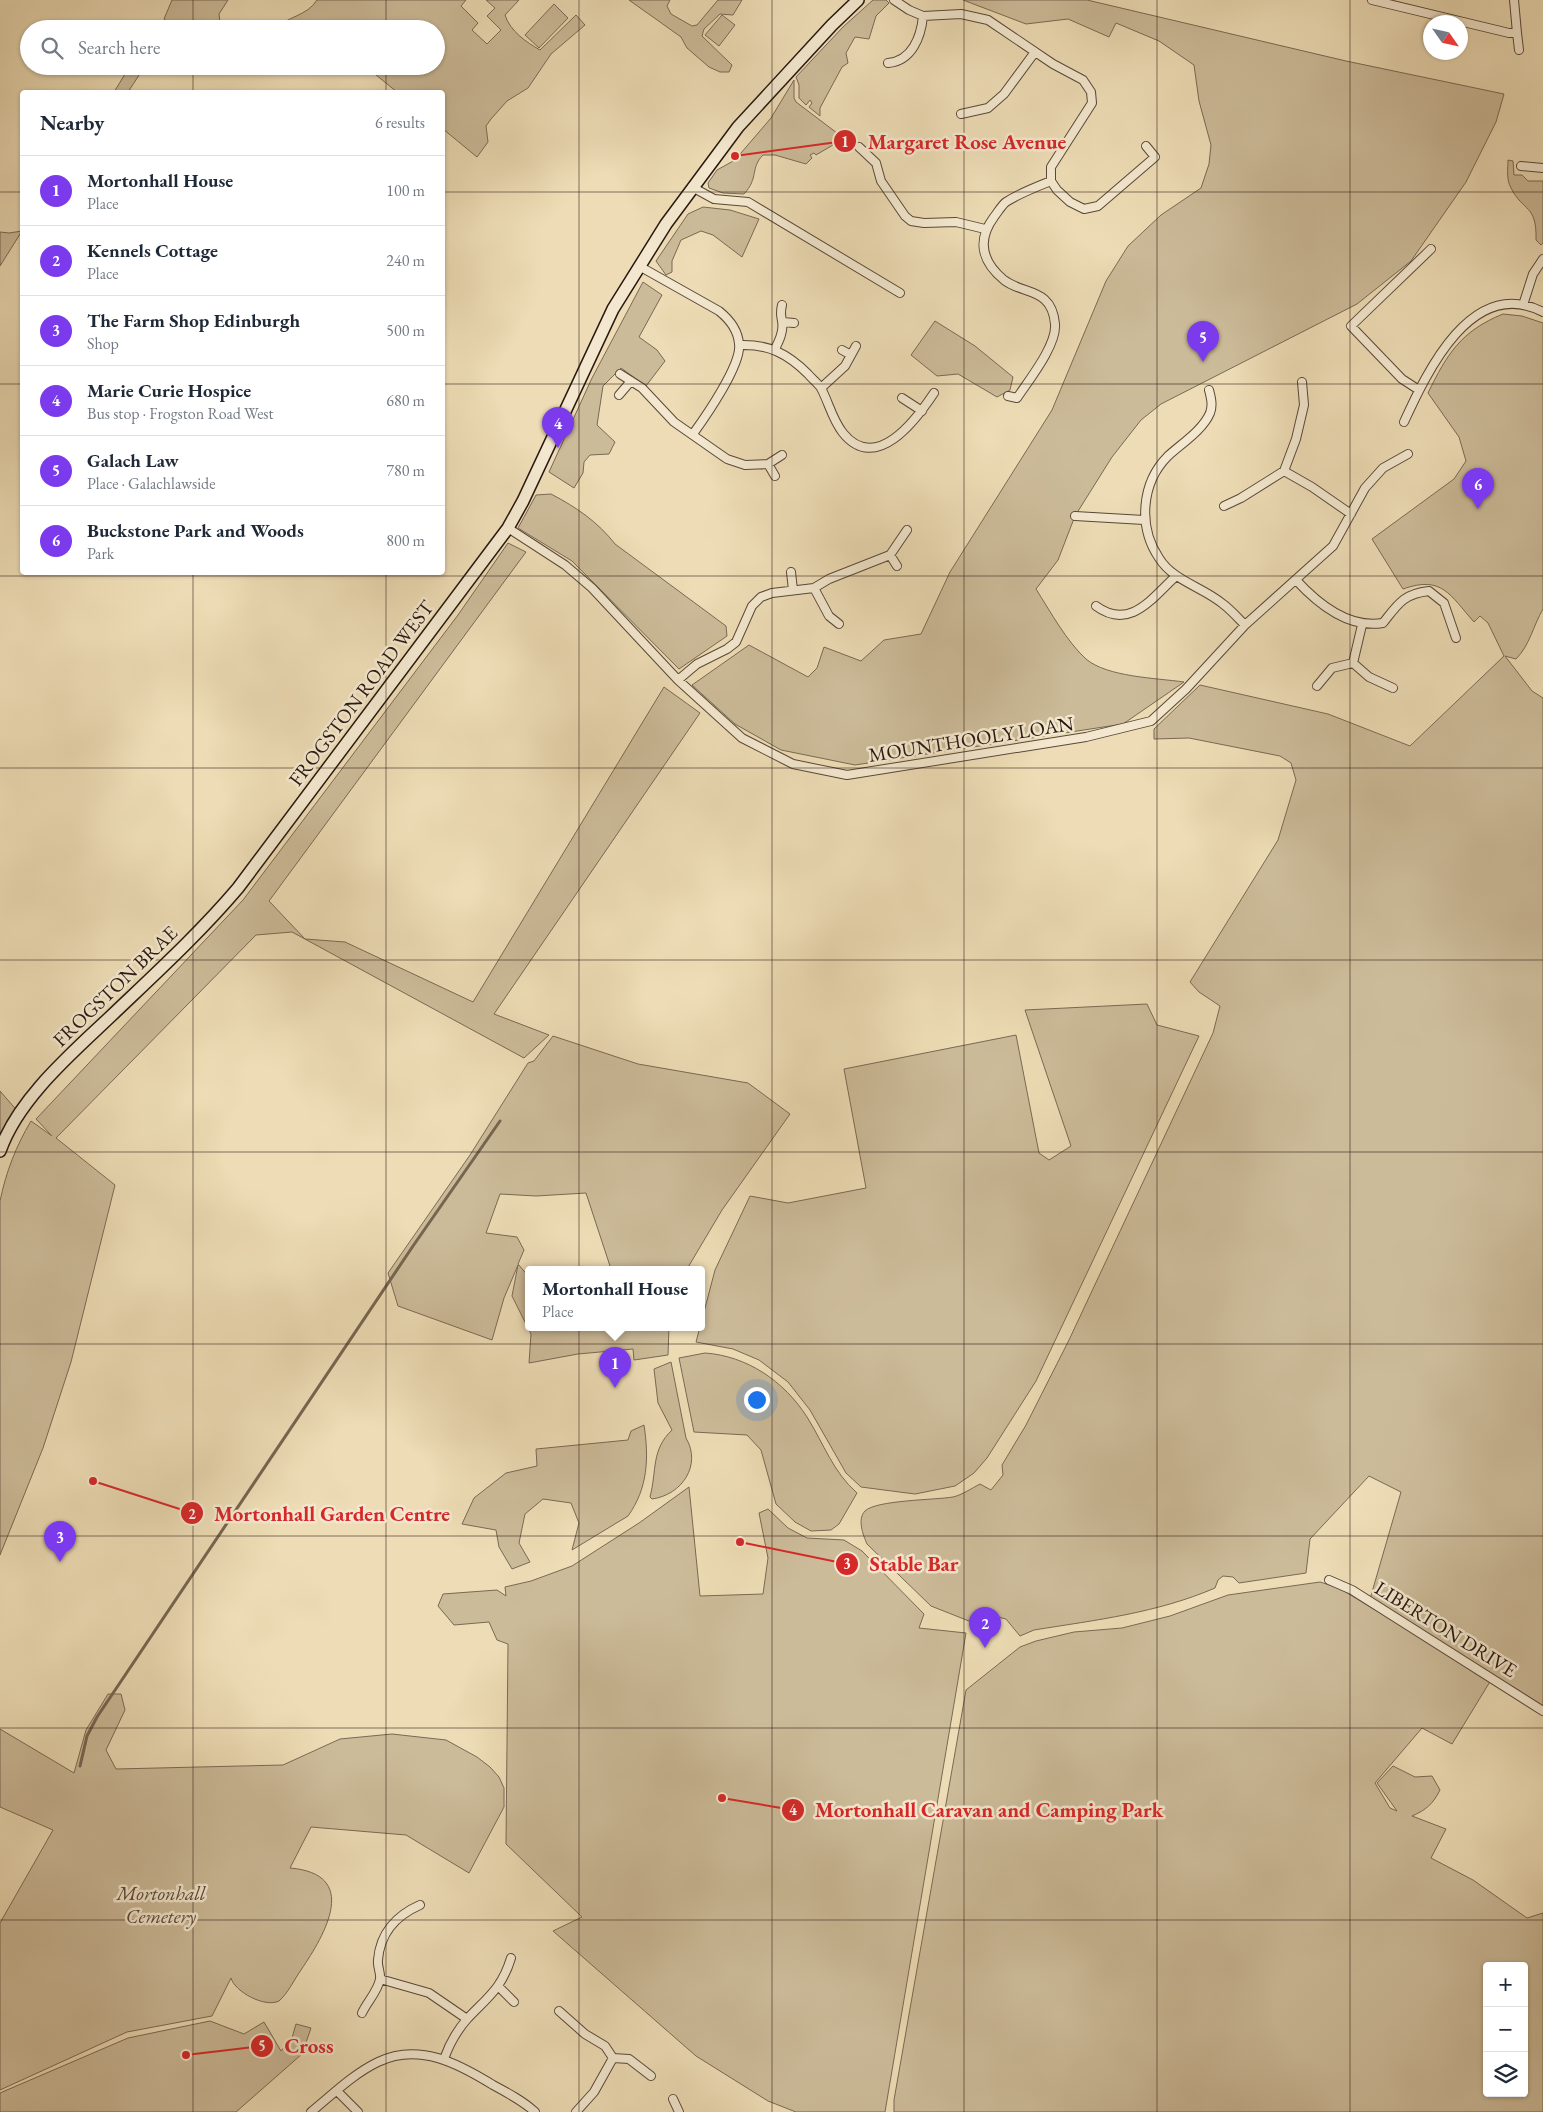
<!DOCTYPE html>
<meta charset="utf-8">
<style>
:root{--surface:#fff;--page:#f6f6f7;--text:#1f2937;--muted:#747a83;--line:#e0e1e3;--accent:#7c3aed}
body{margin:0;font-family:"EB Garamond",serif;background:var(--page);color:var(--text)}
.controls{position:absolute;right:15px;bottom:15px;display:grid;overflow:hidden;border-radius:5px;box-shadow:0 1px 4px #0004}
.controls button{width:45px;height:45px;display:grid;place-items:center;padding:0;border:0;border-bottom:1px solid var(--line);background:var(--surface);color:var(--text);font:25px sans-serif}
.compass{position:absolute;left:1423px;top:15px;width:45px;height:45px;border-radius:50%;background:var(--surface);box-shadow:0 1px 4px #0004;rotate:124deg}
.you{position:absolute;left:756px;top:1399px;width:18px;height:18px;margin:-12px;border:4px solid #fff;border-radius:50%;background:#1a73e8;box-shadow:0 0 0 8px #1a73e833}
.badge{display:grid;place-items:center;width:32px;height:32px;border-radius:50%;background:var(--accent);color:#fff;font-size:16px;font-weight:700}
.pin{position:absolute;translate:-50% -41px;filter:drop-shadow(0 1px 2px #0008)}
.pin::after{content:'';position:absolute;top:26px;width:18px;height:15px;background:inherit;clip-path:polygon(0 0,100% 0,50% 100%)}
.popup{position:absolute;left:525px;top:1266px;width:180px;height:65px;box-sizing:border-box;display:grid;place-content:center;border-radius:5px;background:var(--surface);filter:drop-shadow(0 1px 4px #0005);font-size:16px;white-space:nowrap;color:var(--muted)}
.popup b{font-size:19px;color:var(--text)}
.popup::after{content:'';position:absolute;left:50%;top:100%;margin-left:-10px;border:10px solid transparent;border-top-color:var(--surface)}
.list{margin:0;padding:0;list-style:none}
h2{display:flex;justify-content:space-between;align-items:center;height:65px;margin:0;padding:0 20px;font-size:21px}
h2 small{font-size:16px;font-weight:400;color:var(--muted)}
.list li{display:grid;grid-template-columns:32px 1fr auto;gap:15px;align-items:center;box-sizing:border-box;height:70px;padding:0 20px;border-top:1px solid var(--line)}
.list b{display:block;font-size:19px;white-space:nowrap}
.list p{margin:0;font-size:16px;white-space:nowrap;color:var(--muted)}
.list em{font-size:16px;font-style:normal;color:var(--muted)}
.icon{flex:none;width:28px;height:28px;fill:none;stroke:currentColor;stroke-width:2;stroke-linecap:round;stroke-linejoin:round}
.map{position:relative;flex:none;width:1543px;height:2112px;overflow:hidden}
.search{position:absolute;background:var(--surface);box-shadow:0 1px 4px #0004;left:20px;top:20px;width:425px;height:55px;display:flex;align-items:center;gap:12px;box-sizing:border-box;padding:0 18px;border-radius:28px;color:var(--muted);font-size:19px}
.panel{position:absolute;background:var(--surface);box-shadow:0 1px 4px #0004;left:20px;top:90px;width:425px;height:485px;border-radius:5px}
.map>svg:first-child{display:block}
.green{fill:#cb9;stroke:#7a6954;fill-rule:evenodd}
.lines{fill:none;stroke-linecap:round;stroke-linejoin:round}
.stream{stroke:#766551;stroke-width:3}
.street-casing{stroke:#594839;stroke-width:10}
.secondary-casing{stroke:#281710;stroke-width:14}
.street{stroke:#f3e8cf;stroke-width:8}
.secondary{stroke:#f3e8cf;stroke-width:11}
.grid{fill:none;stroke:#281710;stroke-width:1;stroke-opacity:0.55}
.labels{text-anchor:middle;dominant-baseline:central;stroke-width:5;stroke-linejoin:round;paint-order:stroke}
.street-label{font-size:20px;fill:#281710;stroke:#f3e8cf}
.park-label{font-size:20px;font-style:italic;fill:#594839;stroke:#f3e8cf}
.leader{fill:none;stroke:#d62828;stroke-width:2}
.callout-dot{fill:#d62828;stroke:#f3e8cf;stroke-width:2}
.mark-label{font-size:15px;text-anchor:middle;font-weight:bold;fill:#fff}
.callout-label{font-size:21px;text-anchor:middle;font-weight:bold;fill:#d62828;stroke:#f3e8cf;stroke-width:5;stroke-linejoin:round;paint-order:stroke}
</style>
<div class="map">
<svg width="1543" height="2112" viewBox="0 0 1543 2112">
<rect width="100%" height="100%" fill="#eddcb5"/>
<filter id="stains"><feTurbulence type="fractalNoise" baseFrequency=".004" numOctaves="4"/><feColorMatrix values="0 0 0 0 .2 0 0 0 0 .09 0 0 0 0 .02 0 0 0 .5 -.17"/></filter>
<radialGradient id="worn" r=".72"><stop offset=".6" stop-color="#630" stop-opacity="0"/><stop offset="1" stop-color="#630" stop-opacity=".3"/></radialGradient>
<path class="green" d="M 172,0 L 228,0 L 219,14 L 220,22 L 226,29 L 177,29 L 164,19 Z
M 317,0 L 466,0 L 461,6 L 478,23 L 472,30 L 487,44 L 501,30 L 487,16 L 495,8 L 486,0 L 519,0 L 505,15 C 510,31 526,42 540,50 L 576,15 L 585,25 L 551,54 L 528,88 L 507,101 L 491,119 L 486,126 L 488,142 L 477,157 L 443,129 L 442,92 L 397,92 L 365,66 L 436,66 L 436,29 L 317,29 L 311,25 L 301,29 L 275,29 C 288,16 307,16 317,0 Z
M 629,0 L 670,0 L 667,6 L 671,14 L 692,26 L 697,25 L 718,0 L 742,0 L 733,15 L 720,14 L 704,29 L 702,36 L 732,65 L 729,72 L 720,72 L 709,67 L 687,48 L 681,37 Z
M 873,0 L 886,0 L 889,3 L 876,16 L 869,39 L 855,37 L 846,53 L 848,63 L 842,67 L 820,108 L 820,116 L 809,107 L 812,103 L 810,100 L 806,105 L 799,98 L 799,85 L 796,77 L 843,27 Z
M 963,0 L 1087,0 L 1346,61 L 1504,94 L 1496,122 L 1466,182 L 1411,261 L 1357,304 L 1161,404 L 1141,420 L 1112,457 L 1075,516 L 1058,560 L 1036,589 C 1050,611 1067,642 1086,659 C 1107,677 1156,678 1184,682 L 1123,724 L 855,765 L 781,750 L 735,724 L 692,685 L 749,645 L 808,677 L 817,668 L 824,647 L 861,661 L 884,640 L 921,634 L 950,572 L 1052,410 L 1106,281 L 1128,246 L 1161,215 L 1201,188 L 1209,164 L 1211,145 L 1199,101 L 1194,65 L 1159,41 L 1116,23 L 1109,37 L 1068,19 L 1026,24 Z
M 554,4 L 568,18 L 539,48 L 525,35 Z
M 722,15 L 735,25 L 719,46 L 705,35 Z
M 130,66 L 145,66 L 128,92 L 114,92 Z
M 794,80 L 794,98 L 796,102 L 837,133 L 851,146 L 838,142 L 816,155 L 814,153 L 810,155 L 812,158 L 806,164 L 775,155 L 763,155 C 750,168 759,178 744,194 L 723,193 L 709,188 L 708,183 L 717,170 L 735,160 L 771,118 Z
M 1508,160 L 1513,161 L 1514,175 L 1522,175 L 1528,181 L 1543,181 L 1543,243 L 1541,245 L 1536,240 C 1537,204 1523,212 1511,188 C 1506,179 1508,169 1508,160 Z
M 703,207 L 730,210 L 759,219 L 742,257 L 713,235 L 701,231 L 681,240 L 672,261 L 672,272 L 666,275 L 656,261 L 688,214 Z
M 22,231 L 0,266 L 0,232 L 9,233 Z
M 643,282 L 662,295 L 639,337 L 657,350 L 665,361 L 646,386 L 621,368 L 603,386 L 597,425 L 615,442 L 609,454 L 590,455 L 584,462 L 583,473 L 574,488 L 549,472 L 592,378 Z
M 1503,314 L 1522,316 L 1543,323 L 1543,609 C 1533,626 1530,645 1516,659 L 1505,656 L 1532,691 L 1543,698 L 1543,1707 L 1432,1636 L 1370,1599 L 1401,1492 L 1369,1476 L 1310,1539 L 1306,1573 L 1239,1583 L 1233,1577 L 1223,1576 L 1218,1580 L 1215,1588 C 1157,1613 1096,1620 1034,1630 L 1020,1636 L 1006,1619 L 981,1613 L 974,1623 L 931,1606 L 867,1544 C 863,1535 857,1519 865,1511 C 876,1500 935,1500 953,1497 C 962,1495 972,1488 980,1484 L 991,1490 L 1003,1475 L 1002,1465 L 1026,1425 L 1069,1340 L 1213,1033 L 1220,1006 L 1199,992 L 1190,982 L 1278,840 L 1296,780 L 1291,763 L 1280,756 L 1189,738 L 1154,739 L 1154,729 L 1200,685 L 1328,714 L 1410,746 L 1504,656 L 1488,623 L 1480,616 L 1474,622 C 1450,595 1442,575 1403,589 L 1372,539 L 1454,479 L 1466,461 L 1459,437 L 1428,393 C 1447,354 1461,331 1503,314 Z
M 935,321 L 975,346 L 1013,377 L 1010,390 L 997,397 L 958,374 L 937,376 L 911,355 Z
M 551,494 C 576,507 598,522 615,544 L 726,626 L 727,636 L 679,669 L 572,561 L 518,528 L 536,495 Z
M 508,543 L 526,552 L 269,901 L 305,939 L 345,942 L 473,1002 L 664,687 L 700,713 L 494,1014 L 549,1035 L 524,1058 L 292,932 L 256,935 L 56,1138 L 115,1185 L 71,1362 L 43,1448 L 0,1555 L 0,1201 C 6,1172 16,1146 31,1121 L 52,1136 L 36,1119 L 243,900 L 458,615 Z
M 1147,1004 L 1157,1025 L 1199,1036 L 1036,1381 L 987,1458 L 974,1473 L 955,1486 L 915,1494 L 861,1487 L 846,1473 L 810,1410 L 788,1382 L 759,1360 L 733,1349 L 696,1342 L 715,1270 L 750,1196 L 788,1203 L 866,1188 L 844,1069 L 1016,1035 L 1039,1153 L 1049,1160 L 1071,1146 L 1025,1010 Z
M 553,1036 L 638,1064 L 748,1083 L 790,1114 L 722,1210 L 687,1269 L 611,1269 L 586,1193 L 536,1196 L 500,1194 L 486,1233 L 517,1237 L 524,1250 L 518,1264 L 529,1277 L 529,1327 L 669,1327 L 668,1355 L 634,1360 L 633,1349 L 578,1354 L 529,1363 L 531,1334 L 512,1296 L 518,1265 L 504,1298 L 492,1340 L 398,1306 L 388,1273 L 470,1155 L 528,1063 L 534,1061 Z
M 0,1091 L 20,1114 L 0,1151 Z
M 705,1353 C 747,1356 784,1381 807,1417 C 824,1444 833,1472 857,1493 L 839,1524 L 831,1530 L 811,1531 L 795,1522 L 776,1504 L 761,1450 L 747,1435 L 694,1432 L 679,1358 Z
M 671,1362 L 686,1438 C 702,1465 682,1495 652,1499 L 650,1497 C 657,1470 651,1450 672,1430 L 658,1403 L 654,1369 Z
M 644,1425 C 649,1458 648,1488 628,1516 L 572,1550 L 579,1523 L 571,1503 L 543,1499 L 525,1514 L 519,1543 L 530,1562 L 512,1569 L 499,1547 L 496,1530 L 462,1524 L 474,1498 L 506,1473 L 537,1466 L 536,1449 L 628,1440 L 631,1431 Z
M 689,1487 L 700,1596 L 763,1594 L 768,1558 L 759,1513 L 768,1509 L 788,1528 L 807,1538 L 844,1540 L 862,1551 L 924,1614 L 919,1628 L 966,1633 L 885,2112 L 796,2112 L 768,2101 L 696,2056 L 553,1931 L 582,1917 L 506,1844 L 508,1644 L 497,1640 L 489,1622 L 454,1625 L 438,1606 L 443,1594 L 497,1590 L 506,1596 L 505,1587 L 531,1581 L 572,1566 L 639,1523 Z
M 1320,1582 L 1339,1588 L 1491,1680 L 1452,1744 L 1422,1728 L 1375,1783 L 1390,1808 L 1397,1811 L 1377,1783 L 1393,1766 L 1415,1777 L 1432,1776 L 1440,1790 C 1433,1804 1426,1810 1412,1816 L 1446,1829 L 1431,1858 L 1473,1880 L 1527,1918 L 1543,1913 L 1543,2112 L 894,2112 L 894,2100 L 966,1690 L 1020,1647 L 1036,1641 L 1074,1632 L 1122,1628 L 1170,1616 L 1228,1595 ZM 1487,1966 L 1524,1966 L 1524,2093 L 1487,2093 Z
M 108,1694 L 121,1694 L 125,1710 L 106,1750 L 116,1769 L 283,1765 L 340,1739 L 392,1734 L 446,1740 L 477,1757 L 490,1767 L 499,1777 L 504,1788 L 504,1807 L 469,1873 L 406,1835 L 311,1827 L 290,1868 C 360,1874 326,1933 301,1970 C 294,1980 288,1993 279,2001 C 265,2008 235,1992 231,1978 L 212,2016 L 127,2032 L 0,2090 L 0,1923 L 53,1830 L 0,1807 L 0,1729 L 74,1773 L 86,1730 Z
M 210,2021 L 244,2034 L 264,2022 L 281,2051 L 292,2038 L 296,2024 L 311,2028 L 302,2054 L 236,2112 L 0,2112 L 0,2093 L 128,2038 Z"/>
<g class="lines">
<path class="stream" d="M 80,1766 L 87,1736 L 97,1717 L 413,1246 L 500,1121"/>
<defs>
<path id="street" d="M 894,0 L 909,10 L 923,16 L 961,14 L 988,20 L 1053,64 L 1083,80 L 1091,92 L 1092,103 L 1051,167 L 1051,181 L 1057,190 L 1070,202 L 1084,209 L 1098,206 L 1155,157 L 1146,146
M 1372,0 L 1509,33 L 1517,33 L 1519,50
M 1514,0 L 1517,33
M 888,63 C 912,61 921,37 923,16
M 961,114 L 988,108 L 1004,94 L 1035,52
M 859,147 L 876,163 L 881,181 L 905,216 L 911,221 L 924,223 L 956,222 L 985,229
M 1521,166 L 1543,168
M 692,187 L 714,199 L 748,202 L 900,293
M 639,266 L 719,311 C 729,319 738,330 739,344 C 742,364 706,416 693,434
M 1523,305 L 1533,274 L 1543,259
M 783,322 L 794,323
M 740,345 C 769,344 788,354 808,374 C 812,379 818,383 821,388 C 829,403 832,419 843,433 C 876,474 916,420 934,393
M 775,349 C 779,341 784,331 782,321 C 781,314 780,313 782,305
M 842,350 L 851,355
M 620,374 L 642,388 L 674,422 L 727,459 L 745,465 L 768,464 L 782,455
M 821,388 L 845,366 L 856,346
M 1209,390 C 1211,398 1213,405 1210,413 C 1203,430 1181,444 1168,456 C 1141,483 1138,527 1159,558 C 1173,581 1203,587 1223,604 C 1231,610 1238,618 1245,625
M 1419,390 L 1402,379 L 1351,326 L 1431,249
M 619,395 L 631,381
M 1008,396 L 1017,398 C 1029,380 1057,345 1055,324 C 1052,287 1023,295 1004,280 C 981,261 977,240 994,217 C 998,212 1001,206 1006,202 C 1020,193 1036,187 1051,181
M 902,398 L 922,411
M 1404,422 C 1427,372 1472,275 1543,312
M 768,464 L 775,476
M 1284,471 L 1312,487 L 1351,514
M 1224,506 L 1241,498 L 1284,471 L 1296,439 L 1304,405 L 1302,382
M 1075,516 L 1144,520
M 508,528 L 565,565 L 592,588 L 678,680 L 742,738 L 793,764 L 847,775 L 1086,737 L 1151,721 L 1186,689 L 1245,625 L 1333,546 L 1365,488 L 1383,468 L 1408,454
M 890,555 L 897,566
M 791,572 L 793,590
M 1296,580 C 1318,604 1348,629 1383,623 C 1398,604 1403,594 1429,591 L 1444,603 L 1456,638
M 814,588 L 829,616 L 839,624
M 1096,606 C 1130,631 1152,598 1176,576
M 1362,625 L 1353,663 L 1369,677 L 1393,688
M 678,680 L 697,664 L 727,649 L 736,642 L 752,606 L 761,597 L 772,593 L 814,588 L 829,579 L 890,555 L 907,530
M 1317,686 L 1332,668 L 1353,663
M 1329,1580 L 1352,1590 L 1543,1711
M 380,1979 L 429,1993 L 467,2019
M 499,1987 L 514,2002
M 559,2011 L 585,2034 L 605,2046 L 613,2058 L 629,2059 L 651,2076
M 362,2013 C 367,2002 378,1991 380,1979 C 381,1973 377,1966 378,1960 C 380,1933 397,1915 420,1905
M 444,2059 C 449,2045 458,2029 468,2018 C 488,1997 502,1988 511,1958
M 337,2091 L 358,2112
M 673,2099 L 679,2112
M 311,2112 C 332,2095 353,2074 378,2062 C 419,2042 459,2064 493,2085 C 508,2093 523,2101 535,2112
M 576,2112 L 594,2092 L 613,2058"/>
<path id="secondary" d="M 0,1151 C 18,1099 71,1054 110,1017 C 154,975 199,934 238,888 L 508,528 L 523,501 L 613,309 L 666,224 L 738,127 L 832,25 L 858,0"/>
</defs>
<use href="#street" class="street-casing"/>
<use href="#secondary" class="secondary-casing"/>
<use href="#street" class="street"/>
<use href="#secondary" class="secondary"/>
</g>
<path class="grid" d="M 193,0 L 193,29M 386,0 L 386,29M 579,0 L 579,2112M 772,0 L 772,2112M 964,0 L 964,2112M 1157,0 L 1157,2112M 1350,0 L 1350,2112M 193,66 L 193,92M 386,66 L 386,92M 0,192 L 22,192M 442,192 L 1543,192M 0,384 L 22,384M 442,384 L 1543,384M 193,572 L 193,2112M 386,572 L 386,2112M 0,576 L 1543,576M 0,768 L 1543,768M 0,960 L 1543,960M 0,1152 L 1543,1152M 0,1344 L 1543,1344M 0,1536 L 1543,1536M 0,1728 L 1543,1728M 0,1920 L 1543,1920"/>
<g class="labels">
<g class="street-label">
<text transform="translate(361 693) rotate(-53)">FROGSTON ROAD WEST</text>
<text transform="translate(971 739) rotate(-9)">MOUNTHOOLY LOAN</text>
<text transform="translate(115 986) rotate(-44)">FROGSTON BRAE</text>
<text transform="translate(1446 1629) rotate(32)">LIBERTON DRIVE</text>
</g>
<g class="park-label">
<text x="161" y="1893">Mortonhall<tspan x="161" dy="23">Cemetery</tspan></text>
</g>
</g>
<path class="leader" d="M735 156L845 141M93 1481L192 1513M740 1542L847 1564M722 1798L793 1810M186 2055L262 2046"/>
<g class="callout-dot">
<circle cx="735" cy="156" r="5"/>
<circle cx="93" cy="1481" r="5"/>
<circle cx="740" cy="1542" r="5"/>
<circle cx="722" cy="1798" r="5"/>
<circle cx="186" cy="2055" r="5"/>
<circle cx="845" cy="141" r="12"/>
<circle cx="192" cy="1513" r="12"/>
<circle cx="847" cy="1564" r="12"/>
<circle cx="793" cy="1810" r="12"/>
<circle cx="262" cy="2046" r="12"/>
</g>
<g class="mark-label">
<text x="845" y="147">1</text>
<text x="192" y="1519">2</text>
<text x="847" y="1569">3</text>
<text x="793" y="1815">4</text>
<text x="262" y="2051">5</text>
</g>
<g class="callout-label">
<text x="967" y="149">Margaret Rose Avenue</text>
<text x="332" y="1521">Mortonhall Garden Centre</text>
<text x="914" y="1571">Stable Bar</text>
<text x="989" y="1817">Mortonhall Caravan and Camping Park</text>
<text x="309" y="2053">Cross</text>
</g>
<rect width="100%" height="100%" filter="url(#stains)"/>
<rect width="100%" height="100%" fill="url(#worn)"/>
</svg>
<div class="controls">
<button>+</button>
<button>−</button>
<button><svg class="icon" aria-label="layers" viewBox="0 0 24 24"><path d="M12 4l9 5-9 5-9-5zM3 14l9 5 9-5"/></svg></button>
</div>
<svg class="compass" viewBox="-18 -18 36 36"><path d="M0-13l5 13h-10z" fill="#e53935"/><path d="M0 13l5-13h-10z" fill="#747a83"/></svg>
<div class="you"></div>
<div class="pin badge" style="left:615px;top:1388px">1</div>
<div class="popup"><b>Mortonhall House</b>Place</div>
<div class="pin badge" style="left:985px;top:1648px">2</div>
<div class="pin badge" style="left:60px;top:1562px">3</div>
<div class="pin badge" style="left:558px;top:448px">4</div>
<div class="pin badge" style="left:1203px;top:362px">5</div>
<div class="pin badge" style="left:1478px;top:509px">6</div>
<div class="search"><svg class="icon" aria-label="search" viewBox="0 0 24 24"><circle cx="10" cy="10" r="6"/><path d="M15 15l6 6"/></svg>Search here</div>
<section class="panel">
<h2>Nearby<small>6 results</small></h2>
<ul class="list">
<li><span class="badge">1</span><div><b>Mortonhall House</b><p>Place</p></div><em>100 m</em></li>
<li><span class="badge">2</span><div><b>Kennels Cottage</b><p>Place</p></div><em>240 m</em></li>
<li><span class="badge">3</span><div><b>The Farm Shop Edinburgh</b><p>Shop</p></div><em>500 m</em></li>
<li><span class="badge">4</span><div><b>Marie Curie Hospice</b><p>Bus stop · Frogston Road West</p></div><em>680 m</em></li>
<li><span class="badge">5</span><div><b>Galach Law</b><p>Place · Galachlawside</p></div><em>780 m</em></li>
<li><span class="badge">6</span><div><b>Buckstone Park and Woods</b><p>Park</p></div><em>800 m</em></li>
</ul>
</section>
</div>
